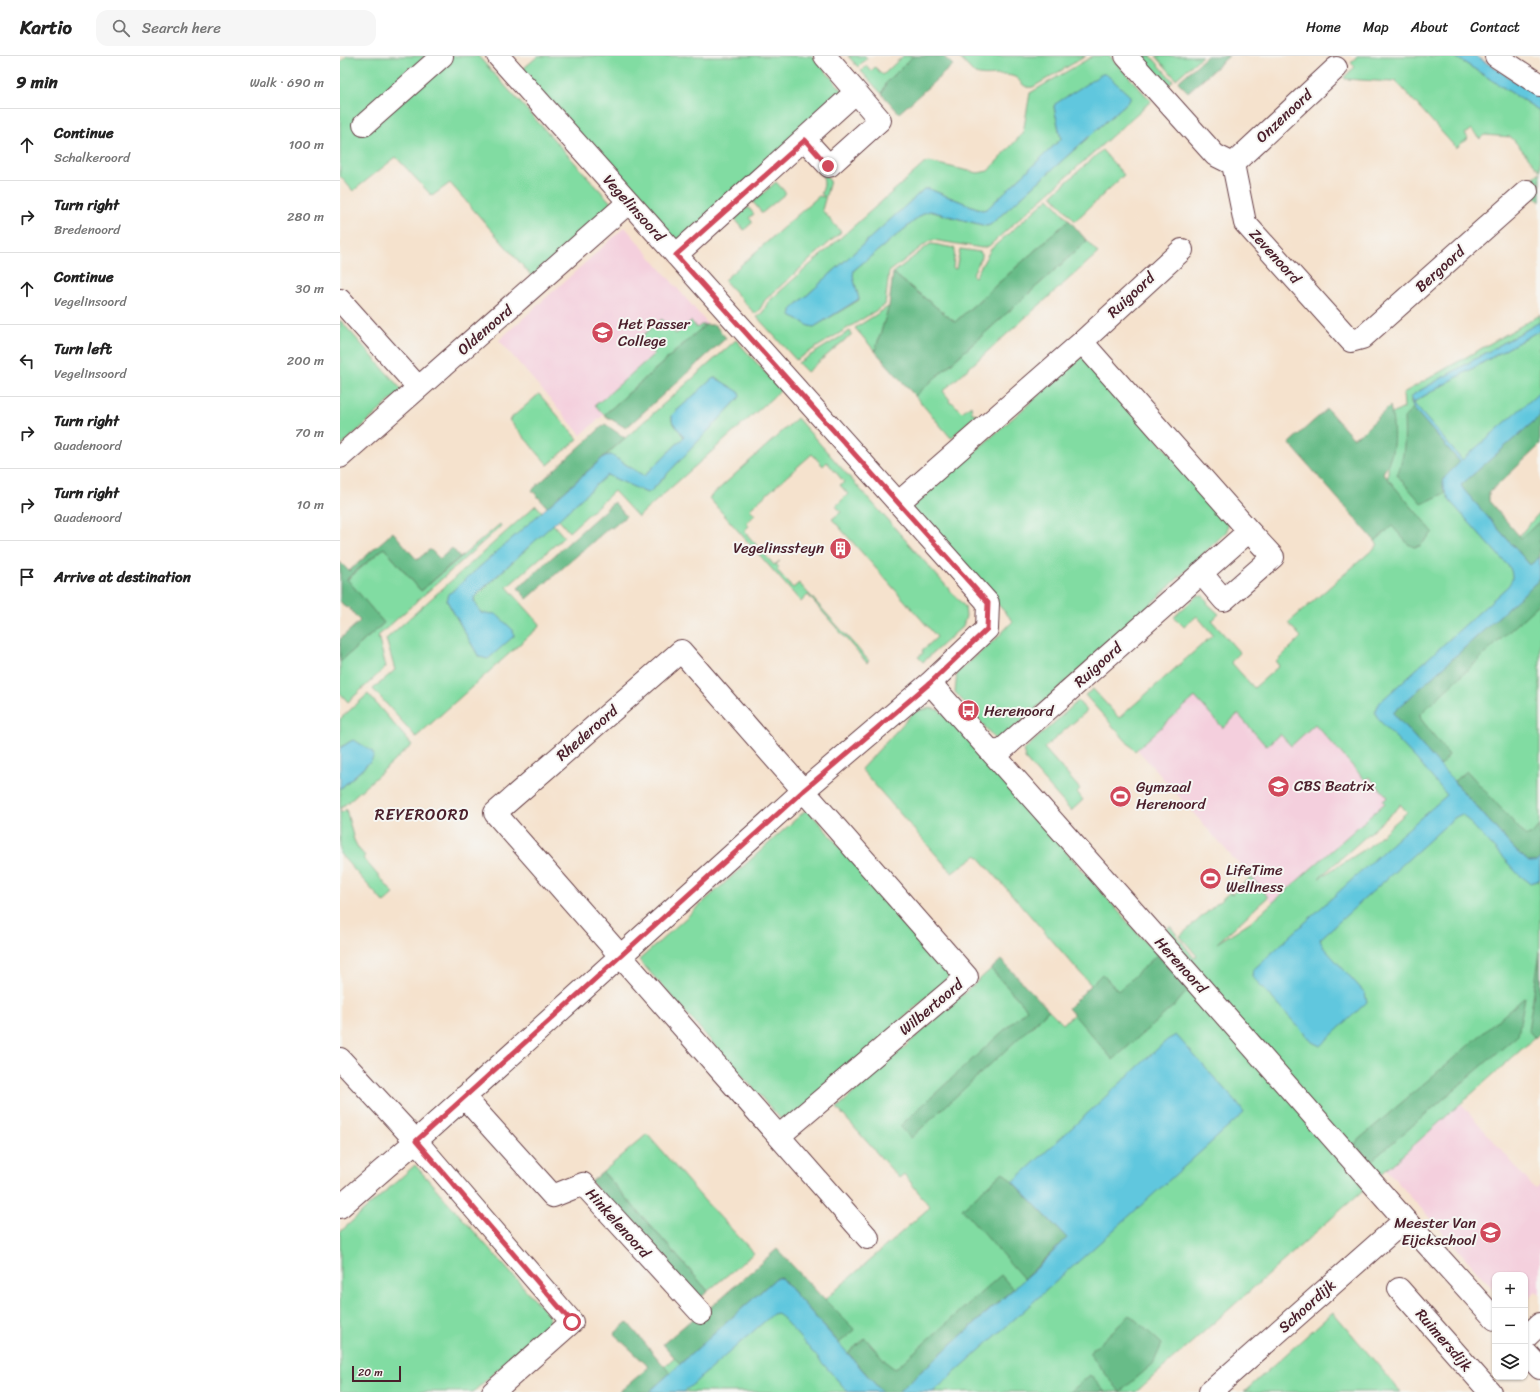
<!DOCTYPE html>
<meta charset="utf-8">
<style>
:root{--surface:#fff;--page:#f6f6f6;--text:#222;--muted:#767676;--line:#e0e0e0}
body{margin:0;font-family:Sriracha,sans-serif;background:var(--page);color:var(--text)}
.controls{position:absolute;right:12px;bottom:12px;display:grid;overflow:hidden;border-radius:8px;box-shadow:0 1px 3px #0004}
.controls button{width:36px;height:36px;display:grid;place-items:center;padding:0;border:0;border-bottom:1px solid var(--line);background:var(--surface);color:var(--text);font:20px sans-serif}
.scale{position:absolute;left:12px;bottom:10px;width:49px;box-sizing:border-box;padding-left:4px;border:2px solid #4a1f2b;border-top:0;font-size:11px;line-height:14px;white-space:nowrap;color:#4a1f2b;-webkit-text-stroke:3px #f6f6f2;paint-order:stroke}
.stop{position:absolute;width:12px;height:12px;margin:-9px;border:3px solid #d1495b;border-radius:50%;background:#fff}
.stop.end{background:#d1495b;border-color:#fff;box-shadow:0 1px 4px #0008}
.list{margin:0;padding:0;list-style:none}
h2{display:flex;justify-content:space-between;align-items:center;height:52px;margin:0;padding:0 16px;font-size:17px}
h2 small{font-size:13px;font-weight:400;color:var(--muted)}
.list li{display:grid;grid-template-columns:26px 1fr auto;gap:12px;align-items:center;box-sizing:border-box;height:72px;padding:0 16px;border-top:1px solid var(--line)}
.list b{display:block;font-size:15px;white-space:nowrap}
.list p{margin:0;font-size:13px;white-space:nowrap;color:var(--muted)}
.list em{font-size:13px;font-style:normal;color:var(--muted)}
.icon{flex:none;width:22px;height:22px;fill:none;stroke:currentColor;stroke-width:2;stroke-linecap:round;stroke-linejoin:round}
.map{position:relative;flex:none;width:1200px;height:1336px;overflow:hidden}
header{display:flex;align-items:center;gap:24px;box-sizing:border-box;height:56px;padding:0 20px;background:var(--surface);border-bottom:1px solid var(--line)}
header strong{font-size:19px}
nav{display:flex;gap:22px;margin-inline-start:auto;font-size:14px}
.search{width:280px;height:36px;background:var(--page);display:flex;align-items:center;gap:10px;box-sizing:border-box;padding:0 14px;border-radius:12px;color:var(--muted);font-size:15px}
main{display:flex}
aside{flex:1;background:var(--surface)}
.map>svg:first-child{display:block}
.built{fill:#f4cfdd}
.green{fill:#81dca2;stroke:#667e66;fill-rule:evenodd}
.forest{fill:#68bc88;stroke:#596e5a}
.water{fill:#61c7de;stroke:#567384}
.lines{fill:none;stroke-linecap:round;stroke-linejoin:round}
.minor-casing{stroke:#643c43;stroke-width:24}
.minor{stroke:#fff;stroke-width:22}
.route{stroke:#d1495b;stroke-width:5}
.labels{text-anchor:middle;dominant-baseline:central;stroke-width:4;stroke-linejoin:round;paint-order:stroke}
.street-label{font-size:15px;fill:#4a1f2b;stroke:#f6f6f2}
.poi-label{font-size:15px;fill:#4a1f2b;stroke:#f6f6f2;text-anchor:start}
.neighbourhood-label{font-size:16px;letter-spacing:1px;fill:#4a1f2b;stroke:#f6f6f2}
</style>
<header>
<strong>Kartio</strong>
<div class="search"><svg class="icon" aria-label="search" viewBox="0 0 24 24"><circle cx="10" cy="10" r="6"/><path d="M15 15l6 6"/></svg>Search here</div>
<nav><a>Home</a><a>Map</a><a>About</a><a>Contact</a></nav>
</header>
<main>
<aside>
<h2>9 min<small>Walk · 690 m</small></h2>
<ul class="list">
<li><svg class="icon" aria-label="ahead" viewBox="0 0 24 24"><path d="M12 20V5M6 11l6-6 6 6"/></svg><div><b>Continue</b><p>Schalkeroord</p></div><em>100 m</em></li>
<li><svg class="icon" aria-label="right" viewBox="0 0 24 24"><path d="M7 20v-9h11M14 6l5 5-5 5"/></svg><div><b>Turn right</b><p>Bredenoord</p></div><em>280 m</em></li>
<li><svg class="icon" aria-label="ahead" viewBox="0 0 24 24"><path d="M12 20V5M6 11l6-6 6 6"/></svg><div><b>Continue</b><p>Vegelinsoord</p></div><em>30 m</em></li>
<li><svg class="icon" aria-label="left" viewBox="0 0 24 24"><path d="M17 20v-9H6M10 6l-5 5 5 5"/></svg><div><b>Turn left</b><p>Vegelinsoord</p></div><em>200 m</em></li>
<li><svg class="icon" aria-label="right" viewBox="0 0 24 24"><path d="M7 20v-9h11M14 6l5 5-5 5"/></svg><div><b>Turn right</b><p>Quadenoord</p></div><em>70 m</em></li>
<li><svg class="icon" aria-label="right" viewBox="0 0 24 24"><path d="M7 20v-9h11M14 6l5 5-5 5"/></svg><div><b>Turn right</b><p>Quadenoord</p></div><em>10 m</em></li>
<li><svg class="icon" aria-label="arrive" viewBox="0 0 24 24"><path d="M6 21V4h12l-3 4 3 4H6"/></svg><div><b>Arrive at destination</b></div></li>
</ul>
</aside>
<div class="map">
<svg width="1200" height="1336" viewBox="0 0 1200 1336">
<rect width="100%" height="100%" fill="#f6f6f2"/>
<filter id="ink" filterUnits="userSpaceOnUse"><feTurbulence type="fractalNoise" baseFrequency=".025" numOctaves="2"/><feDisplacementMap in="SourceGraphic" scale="8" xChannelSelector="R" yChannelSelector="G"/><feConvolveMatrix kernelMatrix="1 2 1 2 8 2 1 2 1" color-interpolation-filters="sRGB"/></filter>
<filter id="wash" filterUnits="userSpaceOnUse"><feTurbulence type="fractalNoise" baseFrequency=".012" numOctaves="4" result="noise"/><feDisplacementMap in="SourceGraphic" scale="16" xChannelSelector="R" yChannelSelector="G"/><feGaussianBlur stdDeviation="0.9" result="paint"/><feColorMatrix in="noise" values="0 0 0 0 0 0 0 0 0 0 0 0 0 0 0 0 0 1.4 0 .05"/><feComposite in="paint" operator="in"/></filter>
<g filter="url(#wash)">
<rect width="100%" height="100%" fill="#f5e2cd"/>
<path class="built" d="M 285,171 L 367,267 L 241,379 L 159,284 Z
M 892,608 L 914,632 L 940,609 L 1054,739 L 933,847 L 797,693 Z
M 1118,1044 L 1195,1133 L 1200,1129 L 1200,1238 L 1196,1235 L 1185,1245 L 1185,1219 L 1155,1219 L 1155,1235 L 1044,1111 Z"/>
<path class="green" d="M 7,0 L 138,0 L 275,151 L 196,225 L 110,127 L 92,140 L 56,101 L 13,135 L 0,120 L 0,6 Z
M 198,0 L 472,0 L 505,37 L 336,190 L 184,21 L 184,12 Z
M 508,0 L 525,0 L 527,2 L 518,11 Z
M 563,0 L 573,0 L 546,27 L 542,38 L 521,15 L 527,10 L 531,15 L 535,11 L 543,19 Z
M 618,0 L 746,0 L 693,31 C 682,34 681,22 672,20 C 660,17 647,22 635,18 Z
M 753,0 L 770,0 L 811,45 L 649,190 L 642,192 L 593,184 L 588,186 L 549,216 L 545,249 L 456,304 L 417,261 L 423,256 L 428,246 L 585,107 L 589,106 L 638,117 L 648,115 L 683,77 L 690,37 ZM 790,44 L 650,169 L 646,170 L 589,155 L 584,157 L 514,214 L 513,220 L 519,244 L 474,271 L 469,270 L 451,259 L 451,254 L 453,252 L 584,133 L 589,133 L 642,154 L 647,153 L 721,83 L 714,51 L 715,48 Z
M 795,0 L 811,0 L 833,25 L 824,33 Z
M 816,0 L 862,0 L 836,23 Z
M 1017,0 L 1114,0 L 1200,55 L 1200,115 L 1171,81 L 1144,79 L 1140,83 L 1131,73 L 1125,78 L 1128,82 L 1116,92 L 1055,24 L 1052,26 L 1005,23 L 1004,21 L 1015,11 L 1011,7 Z
M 762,94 L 784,119 L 735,165 L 712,139 Z
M 482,116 L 490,125 L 482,154 L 501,176 L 425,244 L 420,253 L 415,258 L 384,224 L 479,140 L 484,141 L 481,137 C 485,131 485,122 480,117 Z
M 1200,116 L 1200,146 L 1195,141 L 1195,128 L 1192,123 Z
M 436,126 L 446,137 L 422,157 L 413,146 Z
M 709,142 L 729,164 L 615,266 L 553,217 L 590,188 L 593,188 L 614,192 L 615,194 L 613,212 L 616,213 L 620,193 L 640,196 L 642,198 L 642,201 L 632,219 L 635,221 L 651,193 Z
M 408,151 L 414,158 L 409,162 L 413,166 L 404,174 L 395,163 Z
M 747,185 L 758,197 L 603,335 L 610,344 L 609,345 L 610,347 L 612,346 L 622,356 L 631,349 L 632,357 L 637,358 L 611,382 L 575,340 Z
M 548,251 L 549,251 L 535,295 L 515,272 Z
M 1200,259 L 1200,266 L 1074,338 L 1071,342 L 1071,348 L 1077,344 L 1200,274 L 1200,361 L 1132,429 L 1178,481 L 1200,456 L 1200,977 L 796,1336 L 297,1336 L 441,1202 L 481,1247 L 590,1151 L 564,1118 L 559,1122 L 497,1052 L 651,913 L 687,953 L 620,1016 L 694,969 L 709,954 L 723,968 L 769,926 L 762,918 L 751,929 L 637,799 L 612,817 L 521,713 L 574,656 L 590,652 L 599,654 L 616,670 L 808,889 L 830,870 L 854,902 L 857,900 L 840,880 L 890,836 L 892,838 L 911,821 L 928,841 L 877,887 L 913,864 L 1045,747 L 1043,745 L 1048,741 L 1029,721 L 1025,724 L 975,668 L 951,690 L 940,678 L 926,690 L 898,658 L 883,672 L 855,641 L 795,695 L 745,639 L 753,633 L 779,662 L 873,579 L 857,560 L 844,571 L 834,561 L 858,539 L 863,540 L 868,546 L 867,547 L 879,558 L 872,565 L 900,597 L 891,606 L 914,632 L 939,610 L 936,606 L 961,581 L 948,567 L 1038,489 L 1035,485 L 1046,476 L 1050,359 L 1064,352 L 1063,337 ZM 1060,748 L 1067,756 L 1027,792 L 979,822 L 1059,751 Z
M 322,263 L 336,278 L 351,265 L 357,272 L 361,269 L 365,269 L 264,359 L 255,349 L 263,343 L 314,298 L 300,282 Z
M 0,264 L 62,334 L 0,391 Z
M 510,275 L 512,278 L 467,316 L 458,307 Z
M 396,284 L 441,334 L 298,461 L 274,435 L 229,476 L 218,463 L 265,420 L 269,419 L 307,437 L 311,435 L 399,342 L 378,322 L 374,322 L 332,359 L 332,365 L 344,381 L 304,420 L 271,399 L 265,400 Z
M 743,300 L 888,463 L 887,475 L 785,573 L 672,674 L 656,684 L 615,636 L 617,617 L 658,581 L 673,565 L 571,452 Z
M 199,338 L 238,383 L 208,409 L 169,364 Z
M 457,362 L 625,551 L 626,560 L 623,570 L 583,606 L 578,601 L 583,597 L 582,595 L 597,581 L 492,463 L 501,456 L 496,450 L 508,438 L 500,429 L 504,426 L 487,406 L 483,410 L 472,398 L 410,453 L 415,459 L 406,467 L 409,470 L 404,475 L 434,509 L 440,505 L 436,508 L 439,512 L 437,514 L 453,532 L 459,527 L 529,605 L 527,607 L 468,539 L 461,546 L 369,442 Z
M 196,449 L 202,456 L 109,538 L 107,545 L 139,601 L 144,557 L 141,557 L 136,549 L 134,542 L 213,468 L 224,481 L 167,531 L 200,568 L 200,570 L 76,681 L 33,633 L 55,614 L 46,583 Z
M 160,468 L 161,470 L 38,580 L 46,611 L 8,646 L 0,637 L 0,606 L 44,567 L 7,524 L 44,492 L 81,535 Z
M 28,638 L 72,689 L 0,753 L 2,757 L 6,753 L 14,784 L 18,792 L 25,800 L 23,802 L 54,838 L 44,847 L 0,798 L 0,733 L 31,705 L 11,685 L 0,692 L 0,663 Z
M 738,645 L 747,655 L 704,692 L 740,733 L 737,736 L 743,744 L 731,755 L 685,703 L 684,697 L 683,695 Z
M 467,753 L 610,917 L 610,920 L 445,1068 L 299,904 Z
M 307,1078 L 364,1144 L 414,1197 L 368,1235 L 263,1116 Z
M 75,1109 L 209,1260 L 209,1268 L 133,1336 L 0,1336 L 0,1176 Z
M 993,1256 L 1061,1336 L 904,1336 Z"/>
<path class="forest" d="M 573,0 L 603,0 L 613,9 L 559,57 L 542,38 L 546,27 Z
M 867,0 L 889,0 L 848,36 L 838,26 Z
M 729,164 L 747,185 L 575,340 L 535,295 L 549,250 L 553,217 L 615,266 Z
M 365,269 L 375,269 L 386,282 L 286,372 L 264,359 Z
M 1050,350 C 1054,367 1056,389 1049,406 C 1048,410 1045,413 1043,417 L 1093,476 L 1080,490 L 1074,491 L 1068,488 L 1052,470 L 1035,485 L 949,387 L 987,353 L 1013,382 L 1022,377 Z
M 1073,352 L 1120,406 C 1111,415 1100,423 1105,437 L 1082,448 L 1057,419 C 1065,401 1065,382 1064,362 Z
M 1200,360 L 1200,389 L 1149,437 L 1149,445 L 1181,482 L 1200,465 L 1200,501 L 1190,509 L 1124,434 L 1121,429 Z
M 265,368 L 285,382 L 207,451 L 192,434 Z
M 274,446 L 286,460 L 272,472 L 270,471 L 187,543 L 178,532 Z
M 53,476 L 77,504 L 89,494 L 91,494 L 100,503 L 112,492 L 120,501 L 81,535 L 44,492 L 7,523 L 44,567 L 0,606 L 0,583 L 20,565 L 8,551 L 6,552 L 0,545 L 0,506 L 9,515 Z
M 1200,523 L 1200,547 L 1080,658 L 1081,663 L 1109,699 L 1100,710 L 1053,657 Z
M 1127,715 L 1186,780 L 1190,779 L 1200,770 L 1200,802 L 1196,806 L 1189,806 L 1174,793 L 1114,725 Z
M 1200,896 L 1200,977 L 1195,982 L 1188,974 Z
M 817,899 L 848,934 L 837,947 L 773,1004 L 728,952 L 762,918 L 778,935 Z
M 661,904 L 709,954 L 571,1082 L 560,1070 L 687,953 L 651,913 Z
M 1185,941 L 1178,979 L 1030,1106 L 1015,1088 L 1018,1084 Z
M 263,1116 L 368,1235 L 357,1245 L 251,1126 Z
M 663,1116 L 727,1182 L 684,1223 L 622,1153 Z
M 437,1193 L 480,1239 L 515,1274 L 499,1287 L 441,1222 L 436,1222 L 340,1308 L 323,1288 L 364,1253 L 366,1255 Z
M 661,1219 L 673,1233 L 558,1336 L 542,1336 L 508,1297 L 525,1282 L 548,1308 L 555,1313 Z
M 790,1259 L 822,1288 L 813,1308 L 780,1336 L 749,1297 Z
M 287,1266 L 330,1317 L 309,1336 L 279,1336 L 309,1311 L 274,1278 Z
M 750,1319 L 765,1336 L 730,1336 Z"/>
<path class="water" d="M 1114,0 L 1136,0 L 1200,41 L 1200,55 Z
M 762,18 L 766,18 L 790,40 L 790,44 L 650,169 L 646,170 L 590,155 L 584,157 L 514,214 L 513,220 L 519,243 L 474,271 L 469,270 L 451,259 L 451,254 L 453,252 L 584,133 L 589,133 L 642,154 L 647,153 L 721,83 L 714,51 L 715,48 Z
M 1200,266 L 1200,274 L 1077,344 L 1074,346 L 1075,349 L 1122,404 L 1200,336 L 1200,360 L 1121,429 L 1124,434 L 1190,509 L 1200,501 L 1200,523 L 1053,657 L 1174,793 L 1189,806 L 1196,806 L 1200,802 L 1200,823 L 1197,825 L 1190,827 L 1177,817 L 1122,758 L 1114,762 L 980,883 L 984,892 L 1025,937 L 1027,946 L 980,990 L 972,986 L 912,920 L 913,914 L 1062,778 L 1107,739 L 1077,704 L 1039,664 L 1035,657 L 1039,647 L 1168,530 C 1173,523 1173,520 1170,512 L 1109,444 L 1103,431 L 1103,426 L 1105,421 L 1120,406 L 1073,352 L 1071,342 L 1074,338 Z
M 376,322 L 399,336 L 400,340 L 399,342 L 311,435 L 307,437 L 267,419 L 135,540 L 134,545 L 141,557 L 156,558 L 173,574 L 174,580 L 148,603 L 139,601 L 107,545 L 109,538 L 265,400 L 271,399 L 304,420 L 344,381 L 332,365 L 332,359 L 372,323 Z
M 14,684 L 32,695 L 34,699 L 31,705 L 0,733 L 0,692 L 11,685 Z
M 836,979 L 897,1047 L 904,1057 L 593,1336 L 558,1336 L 697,1212 L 727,1182 L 673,1126 L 827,984 Z
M 436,1222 L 441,1222 L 542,1336 L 508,1336 L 438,1257 L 433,1258 L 344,1336 L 309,1336 Z"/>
</g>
<g filter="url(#ink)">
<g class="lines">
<defs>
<path id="minor" d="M 786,0 L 875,99 L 893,108 L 905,167 L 1011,285 L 1022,282 L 1187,135
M 1156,0 L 1200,29
M 24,69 L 102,0
M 465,84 L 489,110 L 540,64 L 516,36
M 893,108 L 996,12
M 336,199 L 516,36 L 485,0
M 0,244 L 78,331
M 0,401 L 289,146
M 558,447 L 742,286 L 842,194
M 861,517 L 884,544 L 933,501 L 909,475
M 590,627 L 848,917 L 1065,1164 L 1155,1263
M 655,700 L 909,475 L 742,286
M 0,1003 L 76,1085 L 232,1266 L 153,1336
M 124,1041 L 213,1140 L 243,1128 L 361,1257
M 439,1080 L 627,921 L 341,595 L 155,757 L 528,1182
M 0,1151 L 76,1085 L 463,735 L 590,627 L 647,573 L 648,547 L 158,0
M 1059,1233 L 1150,1336
M 1185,1282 L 1200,1268
M 1185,1296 L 1200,1312
M 870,1336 L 1065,1164"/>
</defs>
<use href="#minor" class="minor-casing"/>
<use href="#minor" class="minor"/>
</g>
</g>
<g class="lines" filter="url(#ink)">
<path class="route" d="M 232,1266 L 76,1085 L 463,735 L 590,627 L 647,573 L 648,547 L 336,199 L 465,84 L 488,110"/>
</g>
<defs>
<symbol id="school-disc" viewBox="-11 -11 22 22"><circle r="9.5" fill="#d1495b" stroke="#f6f6f2"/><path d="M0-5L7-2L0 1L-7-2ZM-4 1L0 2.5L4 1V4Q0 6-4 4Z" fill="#fff"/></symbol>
<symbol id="building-disc" viewBox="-11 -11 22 22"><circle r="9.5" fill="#d1495b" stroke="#f6f6f2"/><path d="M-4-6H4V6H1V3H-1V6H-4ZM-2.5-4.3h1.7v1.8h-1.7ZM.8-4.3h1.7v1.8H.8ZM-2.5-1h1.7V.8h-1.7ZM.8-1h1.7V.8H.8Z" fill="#fff"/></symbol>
<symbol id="bus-disc" viewBox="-11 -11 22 22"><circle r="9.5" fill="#d1495b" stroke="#f6f6f2"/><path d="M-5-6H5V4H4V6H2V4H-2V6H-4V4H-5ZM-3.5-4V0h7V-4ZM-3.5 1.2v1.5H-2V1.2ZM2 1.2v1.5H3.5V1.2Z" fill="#fff"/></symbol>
<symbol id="stadium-disc" viewBox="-11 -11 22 22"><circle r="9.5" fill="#d1495b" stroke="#f6f6f2"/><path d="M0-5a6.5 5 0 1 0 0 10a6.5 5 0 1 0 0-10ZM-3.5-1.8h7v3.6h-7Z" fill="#fff"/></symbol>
</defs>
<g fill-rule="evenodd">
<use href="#school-disc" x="250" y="264" width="25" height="25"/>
<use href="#building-disc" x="488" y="480" width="25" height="25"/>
<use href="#bus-disc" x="616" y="642" width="25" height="25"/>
<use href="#school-disc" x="926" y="718" width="25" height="25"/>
<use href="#stadium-disc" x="768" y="728" width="25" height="25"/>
<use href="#stadium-disc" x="858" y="810" width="25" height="25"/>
<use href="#school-disc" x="1138" y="1164" width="25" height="25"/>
</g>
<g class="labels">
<g class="street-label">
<text transform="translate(944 60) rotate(-43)">Onzenoord</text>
<text transform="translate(294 152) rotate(48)">Vegelinsoord</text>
<text transform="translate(935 200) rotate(48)">Zevenoord</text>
<text transform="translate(1100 213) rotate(-42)">Bergoord</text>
<text transform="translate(791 239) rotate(-43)">Ruigoord</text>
<text transform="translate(145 274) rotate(-41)">Oldenoord</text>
<text transform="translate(758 609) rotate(-42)">Ruigoord</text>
<text transform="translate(247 677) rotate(-41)">Rhederoord</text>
<text transform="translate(841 909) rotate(48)">Herenoord</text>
<text transform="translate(591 951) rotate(-40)">Wilbertoord</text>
<text transform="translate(278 1167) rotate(48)">Hinkelenoord</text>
<text transform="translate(967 1250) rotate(-42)">Schoordijk</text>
<text transform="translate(1104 1284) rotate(49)">Ruimersdijk</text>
</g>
<g class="poi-label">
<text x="278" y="268">Het Passer<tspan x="278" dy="17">College</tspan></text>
<text x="484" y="492" text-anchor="end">Vegelinssteyn</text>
<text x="644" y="655">Herenoord</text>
<text x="954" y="730">CBS Beatrix</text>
<text x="796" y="731">Gymzaal<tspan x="796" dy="17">Herenoord</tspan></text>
<text x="886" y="814">LifeTime<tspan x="886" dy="17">Wellness</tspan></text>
<text x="1136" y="1167" text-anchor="end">Meester Van<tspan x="1136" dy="17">Eijckschool</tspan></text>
</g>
<g class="neighbourhood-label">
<text x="82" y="758">REYEROORD</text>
</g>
</g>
</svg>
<div class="controls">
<button>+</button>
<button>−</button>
<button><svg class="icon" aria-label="layers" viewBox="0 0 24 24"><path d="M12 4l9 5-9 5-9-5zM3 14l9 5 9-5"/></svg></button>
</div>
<div class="scale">20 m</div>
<div class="stop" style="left:232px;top:1266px"></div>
<div class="stop end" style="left:488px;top:110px"></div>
</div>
</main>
